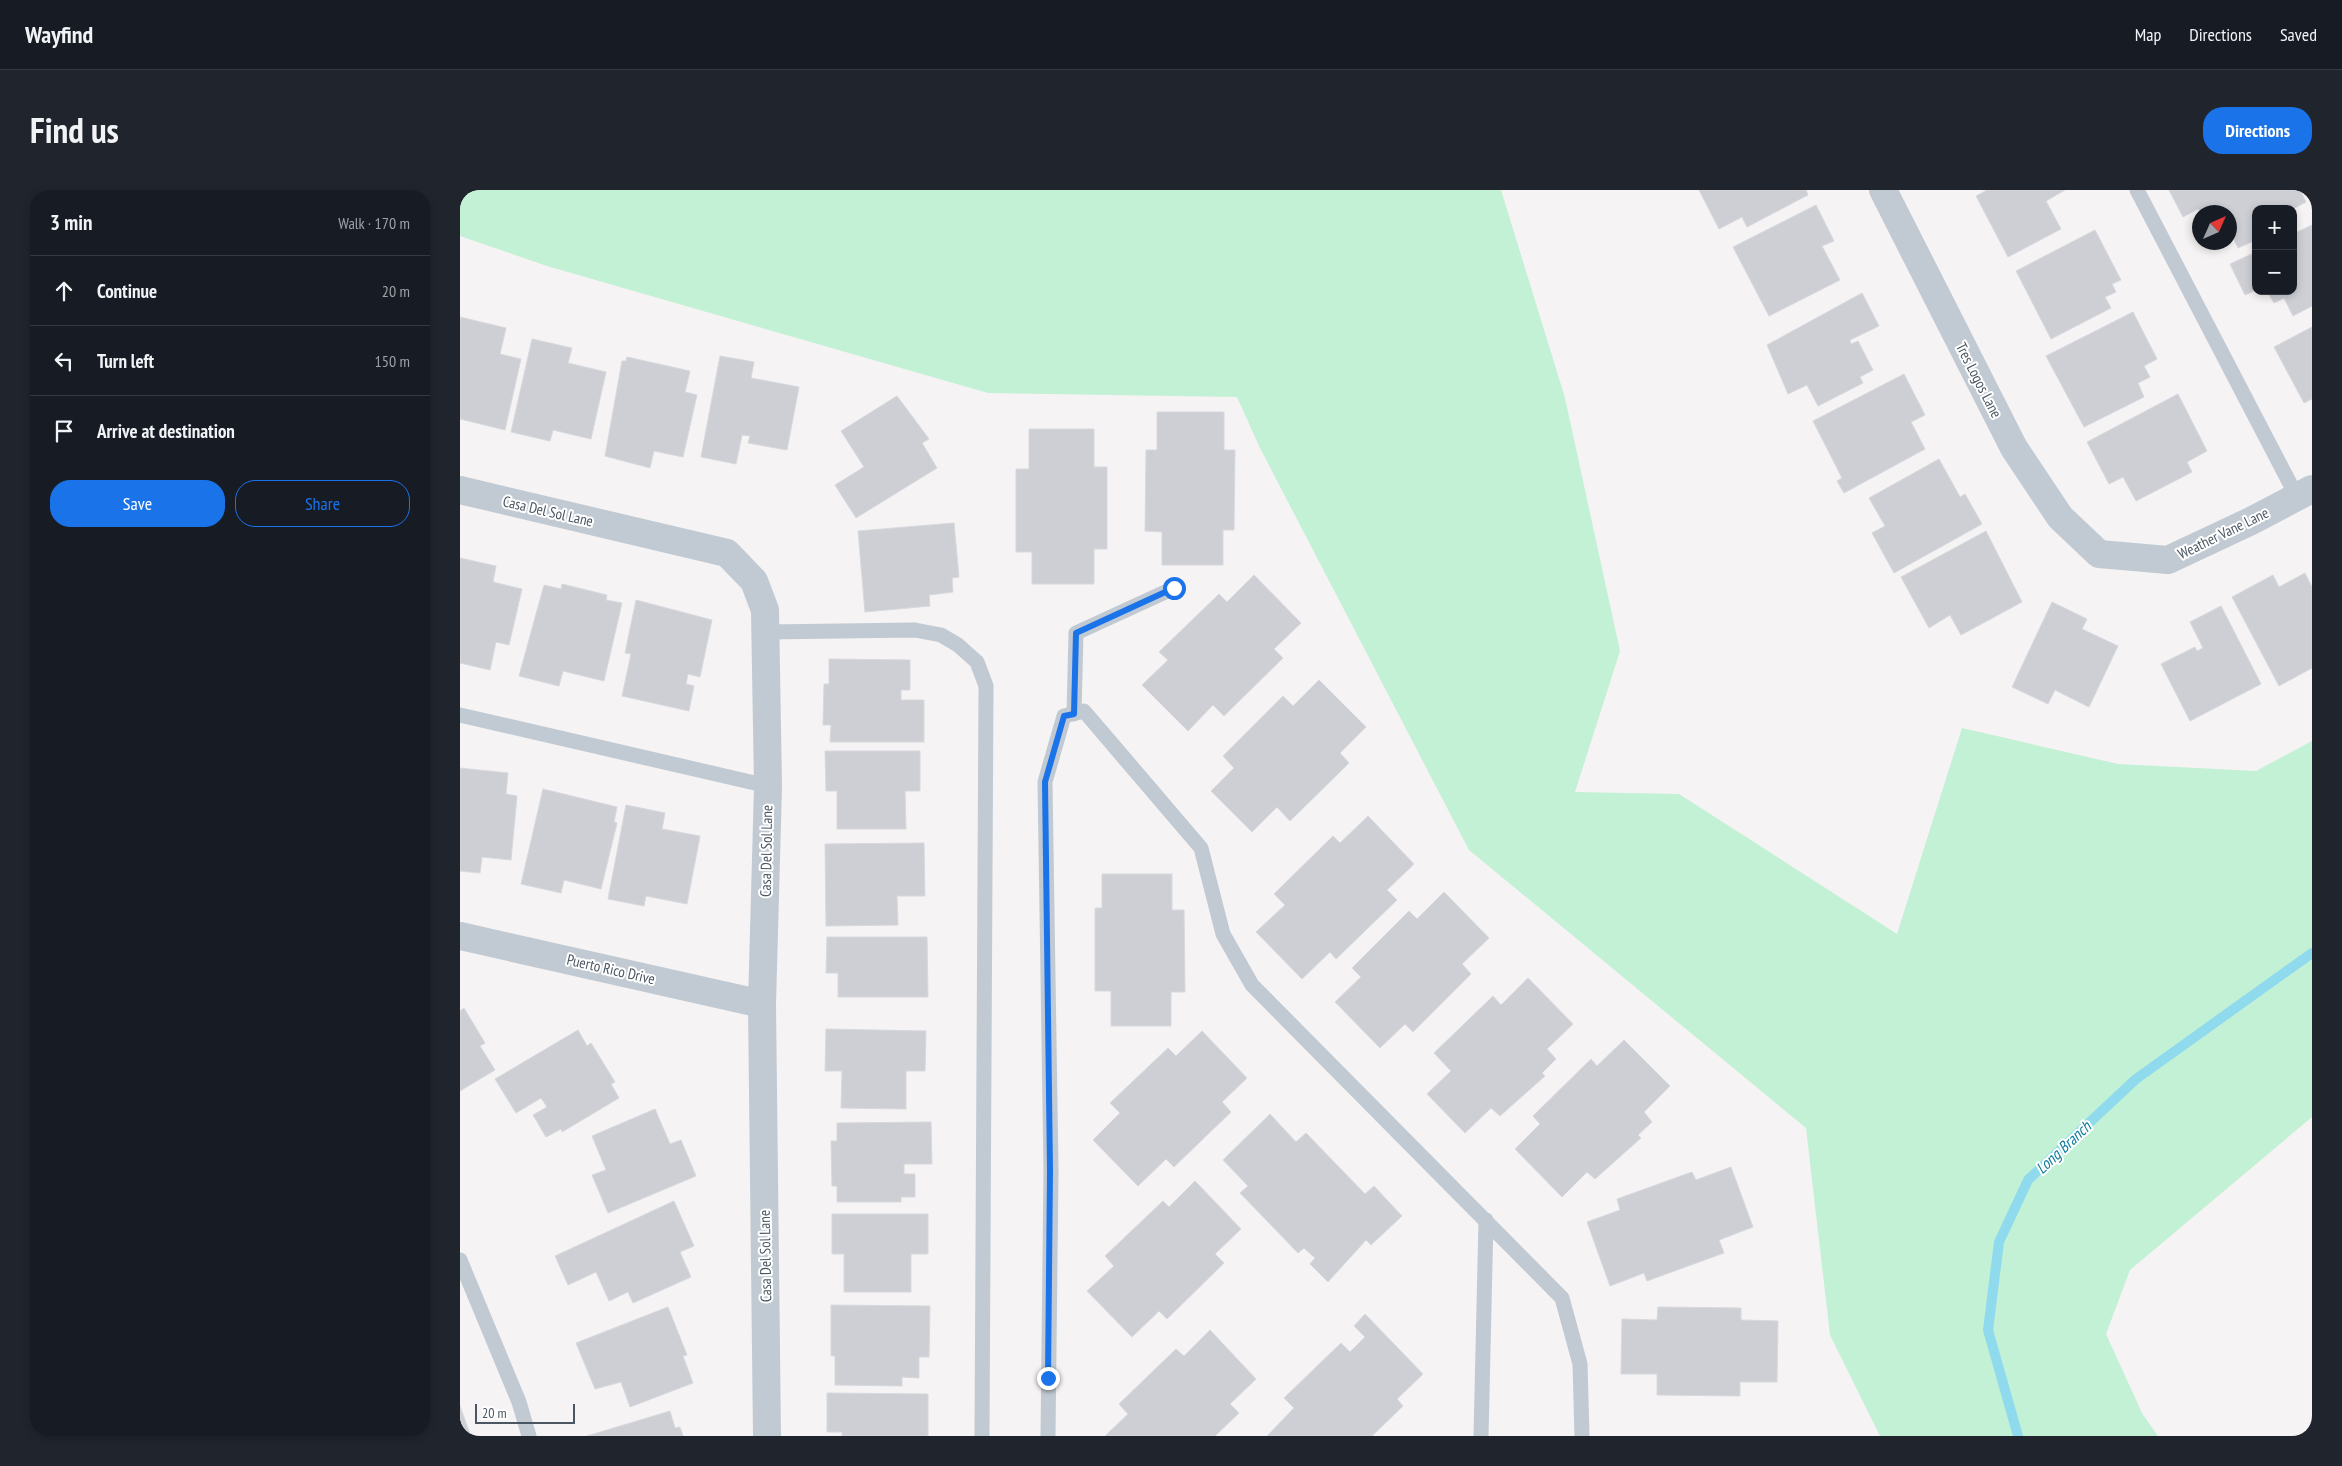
<!DOCTYPE html>
<meta charset="utf-8">
<style>
:root{--surface:#171b24;--page:#20242c;--text:#f1f3f6;--muted:#9ea1a6;--line:#363941;--accent:#1a73e8}
body{margin:0;font-family:"PT Sans Narrow",sans-serif;background:var(--page);color:var(--text)}
.controls{position:absolute;right:15px;top:15px;display:grid;overflow:hidden;border-radius:10px;box-shadow:0 2px 8px #0003}
.controls button{width:45px;height:45px;display:grid;place-items:center;padding:0;border:0;border-bottom:1px solid var(--line);background:var(--surface);color:var(--text);font:25px sans-serif}
.compass{position:absolute;left:1732px;top:15px;width:45px;height:45px;border-radius:50%;background:var(--surface);box-shadow:0 2px 8px #0003;rotate:45deg}
.scale{position:absolute;left:15px;bottom:12px;width:100px;box-sizing:border-box;padding-left:5px;border:2px solid #4a5661;border-top:0;font-size:14px;line-height:18px;white-space:nowrap;color:#4a5661;-webkit-text-stroke:4px #fff;paint-order:stroke}
.stop{position:absolute;width:15px;height:15px;margin:-11px;border:4px solid #1a73e8;border-radius:50%;background:#fff}
.stop.end{background:#1a73e8;border-color:#fff;box-shadow:0 1px 5px #0008}
.list{margin:0;padding:0;list-style:none}
h2{display:flex;justify-content:space-between;align-items:center;height:65px;margin:0;padding:0 20px;font-size:21px}
h2 small{font-size:16px;font-weight:400;color:var(--muted)}
.list li{display:grid;grid-template-columns:32px 1fr auto;gap:15px;align-items:center;box-sizing:border-box;height:70px;padding:0 20px;border-top:1px solid var(--line)}
.list b{display:block;font-size:19px;white-space:nowrap}
.list em{font-size:16px;font-style:normal;color:var(--muted)}
.actions{display:flex;gap:10px;padding:15px 20px}
.actions a{flex:1;padding:11px 0;border:1px solid var(--accent);border-radius:20px;text-align:center;font-size:18px;color:var(--accent)}
.actions .main{background:var(--accent);color:#fff}
.icon{flex:none;width:28px;height:28px;fill:none;stroke:currentColor;stroke-width:2;stroke-linecap:round;stroke-linejoin:round}
.map{position:relative;flex:none;width:1852px;height:1246px;overflow:hidden;border-radius:20px}
header{display:flex;align-items:center;gap:30px;box-sizing:border-box;height:70px;padding:0 25px;background:var(--surface);border-bottom:1px solid var(--line)}
header strong{font-size:24px}
nav{display:flex;gap:28px;margin-inline-start:auto;font-size:18px}
.intro{display:flex;align-items:center;justify-content:space-between;box-sizing:border-box;height:120px;padding:0 30px}
h1{margin:0;font-size:35px}
.button{padding:12px 22px;border-radius:20px;background:var(--accent);color:#fff;font-size:18px;font-weight:700}
main{display:flex;gap:30px;padding:0 30px}
aside{flex:1;background:var(--surface);border-radius:20px;box-shadow:0 2px 8px #0003}
.map>svg:first-child{display:block}
.green{fill:#c3f1d5}
.lines{fill:none;stroke-linecap:round;stroke-linejoin:round}
.stream{stroke:#90daee;stroke-width:10}
.building{fill:#cdcfd5;stroke:#d7d9de}
.lane{stroke:#c1cad2;stroke-width:15}
.street{stroke:#c1cad2;stroke-width:28}
.route{stroke:#1a73e8;stroke-width:6}
.labels{text-anchor:middle;dominant-baseline:central;stroke-width:4;stroke-linejoin:round;paint-order:stroke}
.street-label{font-size:15px;fill:#4a5661;stroke:#fff}
.water-label{font-size:16px;font-style:italic;fill:#0c7c9b;stroke:#fff}
</style>
<header>
<strong>Wayfind</strong>
<nav><a>Map</a><a>Directions</a><a>Saved</a></nav>
</header>
<div class="intro"><h1>Find us</h1><a class="button">Directions</a></div>
<main>
<aside>
<h2>3 min<small>Walk · 170 m</small></h2>
<ul class="list">
<li><svg class="icon" aria-label="ahead" viewBox="0 0 24 24"><path d="M12 20V5M6 11l6-6 6 6"/></svg><div><b>Continue</b></div><em>20 m</em></li>
<li><svg class="icon" aria-label="left" viewBox="0 0 24 24"><path d="M17 20v-9H6M10 6l-5 5 5 5"/></svg><div><b>Turn left</b></div><em>150 m</em></li>
<li><svg class="icon" aria-label="arrive" viewBox="0 0 24 24"><path d="M6 21V4h12l-3 4 3 4H6"/></svg><div><b>Arrive at destination</b></div></li>
</ul>
<div class="actions"><a class="main">Save</a><a>Share</a></div>
</aside>
<div class="map">
<svg width="1852" height="1246" viewBox="0 0 1852 1246">
<rect width="100%" height="100%" fill="#f5f3f3"/>
<path class="green" d="M 0,0 L 1041,0 L 1105,208 L 1160,461 L 1115,602 L 1219,604 L 1437,744 L 1502,538 L 1658,574 L 1796,581 L 1852,551 L 1852,927 L 1670,1080 L 1646,1144 L 1682,1223 L 1698,1246 L 1420,1246 L 1370,1145 L 1346,938 L 1009,660 L 800,258 L 777,207 L 528,203 L 87,76 L 0,46 Z"/>
<g class="lines">
<path class="stream" d="M 1558,1246 L 1528,1140 L 1539,1052 L 1568,990 L 1676,889 L 1852,763"/>
</g>
<path class="building" d="M 1239,0 L 1346,0 L 1348,5 L 1287,37 L 1282,27 L 1259,39 Z
M 1527,0 L 1605,0 L 1586,11 L 1601,39 L 1548,67 L 1516,6 Z
M 1709,0 L 1840,0 L 1846,12 L 1833,19 L 1796,19 L 1796,50 L 1778,58 L 1770,41 L 1770,22 L 1740,22 L 1738,19 L 1723,27 Z
M 1356,15 L 1374,51 L 1362,56 L 1380,90 L 1309,126 L 1273,57 Z
M 1852,35 L 1852,116 L 1833,126 L 1824,108 L 1814,113 L 1807,101 L 1833,101 L 1833,44 Z
M 1635,40 L 1661,90 L 1652,94 L 1656,102 L 1645,107 L 1651,118 L 1591,149 L 1556,81 Z
M 1796,62 L 1796,100 L 1785,105 L 1770,74 Z
M 1402,103 L 1419,136 L 1390,150 L 1391,154 L 1398,151 L 1413,180 L 1400,187 L 1403,193 L 1358,216 L 1347,195 L 1328,204 L 1307,155 Z
M 1673,122 L 1697,169 L 1684,176 L 1690,187 L 1678,193 L 1684,207 L 1624,237 L 1586,166 Z
M 0,127 L 46,138 L 40,164 L 61,169 L 45,240 L 0,229 Z
M 1852,137 L 1852,209 L 1844,213 L 1814,157 Z
M 72,149 L 112,158 L 108,173 L 146,182 L 131,249 L 93,240 L 90,251 L 51,242 Z
M 260,166 L 294,172 L 291,188 L 339,197 L 327,260 L 288,253 L 290,246 L 282,245 L 276,274 L 241,267 Z
M 167,167 L 230,181 L 225,202 L 237,205 L 223,267 L 194,261 L 190,278 L 145,266 L 162,171 L 166,171 Z
M 1444,184 L 1465,225 L 1451,232 L 1465,259 L 1384,303 L 1377,291 L 1382,288 L 1353,231 Z
M 1718,204 L 1747,261 L 1727,272 L 1732,282 L 1676,311 L 1663,287 L 1649,294 L 1627,252 Z
M 437,206 L 469,249 L 462,253 L 477,278 L 396,328 L 375,295 L 404,277 L 381,241 Z
M 697,222 L 764,222 L 764,260 L 775,260 L 774,340 L 763,340 L 763,375 L 702,375 L 702,342 L 685,341 L 686,260 L 697,260 Z
M 569,239 L 634,239 L 634,277 L 647,277 L 647,359 L 634,359 L 634,394 L 572,394 L 572,362 L 556,362 L 556,279 L 569,279 Z
M 1479,269 L 1500,307 L 1505,304 L 1522,334 L 1434,383 L 1412,343 L 1425,336 L 1409,308 Z
M 494,333 L 499,387 L 492,388 L 493,402 L 469,405 L 470,416 L 405,422 L 398,341 Z
M 1526,341 L 1562,412 L 1501,445 L 1490,425 L 1469,438 L 1441,387 Z
M 0,368 L 36,376 L 33,392 L 62,399 L 49,455 L 36,452 L 30,480 L 0,473 Z
M 1845,383 L 1852,397 L 1852,478 L 1819,496 L 1772,407 L 1813,385 L 1819,397 Z
M 794,385 L 841,433 L 814,459 L 823,468 L 764,526 L 753,515 L 728,541 L 682,495 L 708,470 L 699,462 L 759,404 L 767,412 Z
M 102,394 L 147,405 L 146,410 L 162,413 L 144,491 L 103,481 L 99,496 L 59,486 L 84,395 L 101,399 Z
M 176,410 L 252,430 L 240,487 L 228,484 L 226,494 L 234,496 L 229,521 L 162,506 L 171,464 L 165,463 Z
M 1592,412 L 1627,429 L 1622,439 L 1658,456 L 1629,517 L 1595,500 L 1588,514 L 1552,497 Z
M 1761,416 L 1801,494 L 1730,531 L 1701,474 L 1735,457 L 1737,461 L 1743,458 L 1730,432 Z
M 369,469 L 450,470 L 450,500 L 441,500 L 441,510 L 464,510 L 464,552 L 370,552 L 371,535 L 363,535 L 364,494 L 369,494 Z
M 859,490 L 906,537 L 880,563 L 889,573 L 830,631 L 817,617 L 792,642 L 751,601 L 774,578 L 763,566 L 823,506 L 833,516 Z
M 365,561 L 460,561 L 460,601 L 445,601 L 446,639 L 377,639 L 377,601 L 366,601 Z
M 0,578 L 48,583 L 46,604 L 57,606 L 51,670 L 22,667 L 20,683 L 0,681 Z
M 83,599 L 157,617 L 154,632 L 157,633 L 141,699 L 104,690 L 101,703 L 61,694 Z
M 166,615 L 205,623 L 202,639 L 240,646 L 227,714 L 186,706 L 184,716 L 148,709 Z
M 908,626 L 954,674 L 927,700 L 937,710 L 876,769 L 870,762 L 842,789 L 796,742 L 825,715 L 814,704 L 873,646 L 880,653 Z
M 464,653 L 465,706 L 437,706 L 438,735 L 366,736 L 365,654 Z
M 642,684 L 712,684 L 712,720 L 724,720 L 725,802 L 711,802 L 711,836 L 651,836 L 651,801 L 635,801 L 635,718 L 642,718 Z
M 984,702 L 1029,748 L 1002,774 L 1011,784 L 953,842 L 945,834 L 920,858 L 875,812 L 901,787 L 892,778 L 949,721 L 957,729 Z
M 367,747 L 467,747 L 468,807 L 378,807 L 378,783 L 366,783 Z
M 1068,788 L 1113,834 L 1087,859 L 1096,869 L 1082,883 L 1085,886 L 1040,926 L 1031,918 L 1005,943 L 967,904 L 991,881 L 974,863 L 1033,806 L 1041,815 Z
M 4,818 L 25,853 L 20,856 L 35,880 L 0,901 L 0,821 Z
M 366,839 L 466,841 L 465,881 L 446,881 L 446,919 L 381,918 L 382,881 L 365,881 Z
M 118,840 L 127,856 L 131,853 L 155,892 L 151,894 L 159,908 L 102,942 L 101,939 L 86,947 L 73,925 L 87,917 L 81,908 L 56,923 L 35,889 Z
M 742,841 L 787,888 L 762,912 L 771,922 L 714,977 L 706,969 L 678,996 L 633,950 L 660,923 L 650,913 L 708,858 L 716,866 Z
M 1164,850 L 1210,896 L 1184,922 L 1192,932 L 1178,945 L 1181,948 L 1135,989 L 1127,982 L 1102,1007 L 1055,959 L 1080,934 L 1073,926 L 1131,869 L 1137,876 Z
M 195,919 L 210,954 L 221,950 L 236,986 L 148,1023 L 132,985 L 146,980 L 132,946 Z
M 810,924 L 836,952 L 846,943 L 905,1004 L 914,996 L 942,1026 L 911,1055 L 906,1050 L 868,1092 L 850,1074 L 855,1068 L 844,1058 L 838,1063 L 780,1003 L 788,996 L 763,970 Z
M 471,932 L 472,974 L 444,974 L 444,984 L 455,984 L 455,1007 L 441,1007 L 441,1012 L 377,1012 L 377,996 L 372,996 L 371,951 L 377,951 L 377,933 Z
M 1271,977 L 1293,1037 L 1259,1050 L 1264,1063 L 1187,1091 L 1184,1083 L 1150,1096 L 1127,1032 L 1160,1020 L 1157,1009 L 1232,982 L 1236,990 Z
M 735,991 L 781,1039 L 755,1064 L 764,1073 L 707,1129 L 699,1121 L 672,1147 L 627,1101 L 654,1076 L 645,1066 L 703,1011 L 709,1017 Z
M 214,1011 L 234,1056 L 220,1062 L 231,1087 L 173,1113 L 168,1102 L 149,1111 L 136,1082 L 108,1095 L 95,1066 Z
M 372,1024 L 468,1024 L 468,1064 L 451,1064 L 451,1102 L 384,1102 L 384,1064 L 372,1064 Z
M 371,1115 L 470,1116 L 469,1167 L 459,1167 L 459,1188 L 442,1187 L 442,1196 L 375,1195 L 375,1166 L 371,1166 Z
M 208,1117 L 227,1165 L 223,1166 L 233,1193 L 170,1217 L 161,1192 L 135,1199 L 116,1153 Z
M 1198,1117 L 1281,1118 L 1281,1130 L 1318,1131 L 1317,1192 L 1280,1192 L 1280,1206 L 1197,1205 L 1197,1184 L 1161,1184 L 1162,1129 L 1197,1130 Z
M 905,1124 L 963,1184 L 937,1209 L 943,1216 L 912,1246 L 807,1246 L 834,1218 L 824,1208 L 881,1153 L 890,1162 L 905,1147 L 894,1136 Z
M 750,1140 L 796,1189 L 770,1214 L 779,1223 L 755,1246 L 645,1246 L 668,1224 L 659,1214 L 716,1159 L 724,1166 Z
M 367,1203 L 468,1204 L 468,1246 L 382,1246 L 382,1242 L 367,1242 Z
M 0,1216 L 10,1244 L 5,1246 L 0,1246 Z
M 210,1221 L 215,1238 L 220,1237 L 223,1246 L 127,1246 Z"/>
<g class="lines">
<path class="lane" d="M 1677,0 L 1837,307
M 306,442 L 455,440 L 481,445 L 498,455 L 517,472 L 526,496 L 522,1246
M 614,524 L 616,443 L 714,398
M 0,525 L 308,596
M 0,1070 L 59,1212 L 69,1246
M 588,1246 L 591,980 L 585,592 L 604,526 L 624,521 L 741,658 L 763,744 L 792,795 L 1102,1108 L 1120,1174 L 1122,1246
M 1021,1246 L 1026,1030"/>
<path class="street" d="M 1423,0 L 1554,258 L 1600,327 L 1639,364 L 1708,370 L 1791,331 L 1852,299
M 0,300 L 267,363 L 294,391 L 305,420 L 308,596 L 302,814 L 307,1246
M 0,746 L 302,814"/>
</g>
<g class="lines">
<path class="route" d="M 588,1188 L 590,980 L 585,592 L 604,526 L 614,524 L 616,443 L 714,398"/>
</g>
<g class="labels">
<g class="street-label">
<text transform="translate(1519 190) rotate(63)">Tres Logos Lane</text>
<text transform="translate(88 321) rotate(13)">Casa Del Sol Lane</text>
<text transform="translate(1763 343) rotate(-26)">Weather Vane Lane</text>
<text transform="translate(306 661) rotate(-89)">Casa Del Sol Lane</text>
<text transform="translate(151 779) rotate(13)">Puerto Rico Drive</text>
<text transform="translate(305 1066) rotate(-91)">Casa Del Sol Lane</text>
</g>
<g class="water-label">
<text transform="translate(1603 957) rotate(-43)">Long Branch</text>
</g>
</g>
</svg>
<div class="controls">
<button>+</button>
<button>−</button>
</div>
<svg class="compass" viewBox="-18 -18 36 36"><path d="M0-13l5 13h-10z" fill="#e53935"/><path d="M0 13l5-13h-10z" fill="#9ea1a6"/></svg>
<div class="scale">20 m</div>
<div class="stop" style="left:714px;top:398px"></div>
<div class="stop end" style="left:588px;top:1188px"></div>
</div>
</main>
